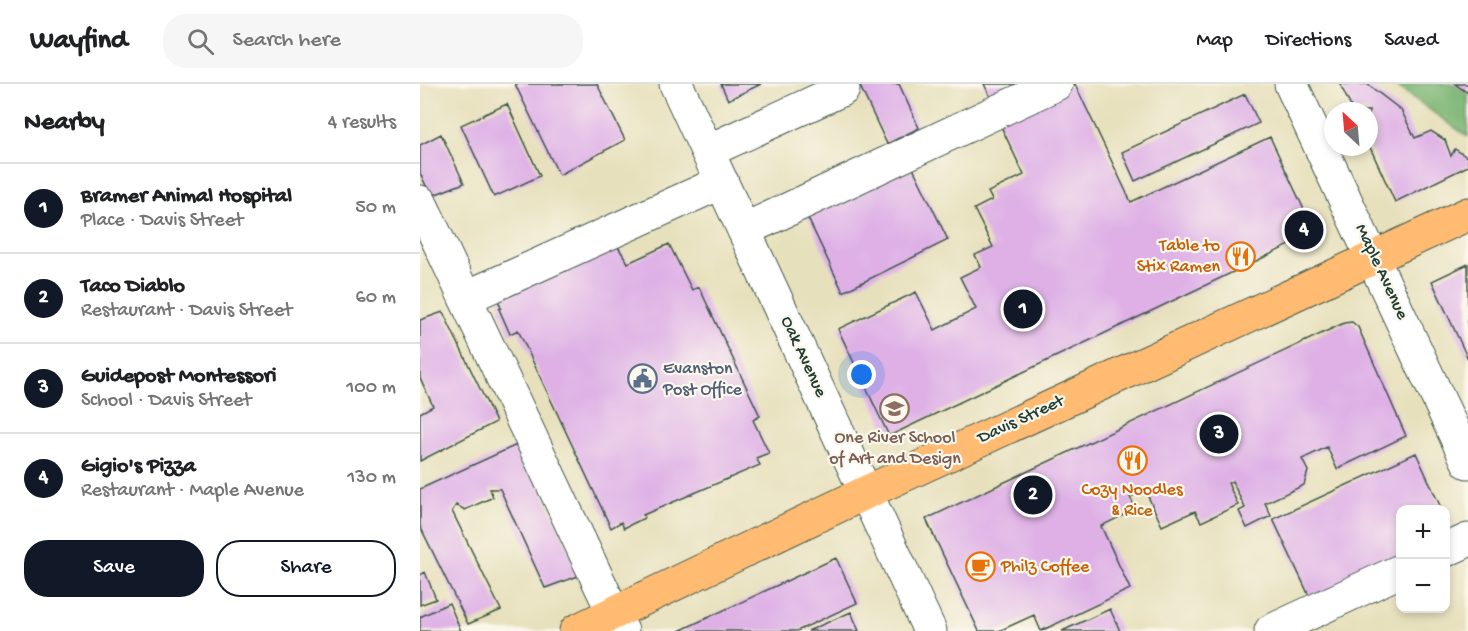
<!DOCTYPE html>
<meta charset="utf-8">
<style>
:root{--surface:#fff;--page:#f6f6f6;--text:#202124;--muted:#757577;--line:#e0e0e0;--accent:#111827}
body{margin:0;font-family:"Gochi Hand",sans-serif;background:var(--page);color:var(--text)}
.controls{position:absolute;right:18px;bottom:18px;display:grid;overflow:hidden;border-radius:12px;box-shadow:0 3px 9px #0003}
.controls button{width:54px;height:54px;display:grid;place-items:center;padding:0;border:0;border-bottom:2px solid var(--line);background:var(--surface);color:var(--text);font:30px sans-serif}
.compass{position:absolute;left:904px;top:18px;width:54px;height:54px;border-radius:50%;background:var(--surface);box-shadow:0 3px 9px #0003;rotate:334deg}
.you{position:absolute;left:442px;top:291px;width:21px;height:21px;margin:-15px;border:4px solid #fff;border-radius:50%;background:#1a73e8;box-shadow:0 0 0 9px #1a73e833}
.badge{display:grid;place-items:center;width:39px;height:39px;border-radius:50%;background:var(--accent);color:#fff;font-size:20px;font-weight:700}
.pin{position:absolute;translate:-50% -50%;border:3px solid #fff;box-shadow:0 2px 6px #0006}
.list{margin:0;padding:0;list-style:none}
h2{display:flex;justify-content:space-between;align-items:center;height:78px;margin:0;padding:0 24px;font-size:26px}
h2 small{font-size:20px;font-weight:400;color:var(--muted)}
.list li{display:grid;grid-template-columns:39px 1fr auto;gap:18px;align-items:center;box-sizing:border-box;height:90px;padding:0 24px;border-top:2px solid var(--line)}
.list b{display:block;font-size:22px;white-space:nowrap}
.list p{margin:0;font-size:20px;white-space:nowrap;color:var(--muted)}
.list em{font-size:20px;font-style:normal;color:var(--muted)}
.actions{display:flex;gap:12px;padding:18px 24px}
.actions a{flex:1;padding:14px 0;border:2px solid var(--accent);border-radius:24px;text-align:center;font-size:21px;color:var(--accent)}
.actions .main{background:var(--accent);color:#fff}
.icon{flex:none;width:33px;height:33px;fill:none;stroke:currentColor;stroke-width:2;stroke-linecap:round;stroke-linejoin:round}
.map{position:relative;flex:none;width:1048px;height:547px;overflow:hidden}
header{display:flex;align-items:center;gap:36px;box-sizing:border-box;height:84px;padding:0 30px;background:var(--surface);border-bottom:2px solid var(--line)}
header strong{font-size:28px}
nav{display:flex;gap:33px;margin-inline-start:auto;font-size:21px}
.search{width:420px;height:54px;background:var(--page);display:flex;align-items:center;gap:15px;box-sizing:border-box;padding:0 21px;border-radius:24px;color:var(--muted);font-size:22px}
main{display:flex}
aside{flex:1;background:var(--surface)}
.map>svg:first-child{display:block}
.forest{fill:#7bb573;stroke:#4d7954;stroke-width:1.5}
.building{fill:#deb0e6}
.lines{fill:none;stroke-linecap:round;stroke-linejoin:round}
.minor-casing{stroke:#3d5548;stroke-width:35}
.major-casing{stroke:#3d5548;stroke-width:35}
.minor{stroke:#fff;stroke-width:33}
.major{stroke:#ffbb71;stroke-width:33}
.labels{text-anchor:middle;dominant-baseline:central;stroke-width:4.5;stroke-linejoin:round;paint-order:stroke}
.food-label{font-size:18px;fill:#c56008;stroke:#fbf7ec;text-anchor:end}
.street-label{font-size:18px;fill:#1f3d34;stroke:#fbf7ec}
.service-label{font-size:18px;fill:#4e5e75;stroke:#fbf7ec;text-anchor:start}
.education-label{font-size:18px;fill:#785e54;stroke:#fbf7ec}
</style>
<header>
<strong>Wayfind</strong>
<div class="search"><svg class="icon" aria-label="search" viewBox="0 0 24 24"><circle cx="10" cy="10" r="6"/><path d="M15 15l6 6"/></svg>Search here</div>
<nav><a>Map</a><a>Directions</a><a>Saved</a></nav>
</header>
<main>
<aside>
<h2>Nearby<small>4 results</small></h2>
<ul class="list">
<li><span class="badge">1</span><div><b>Bramer Animal Hospital</b><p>Place · Davis Street</p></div><em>50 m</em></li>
<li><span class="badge">2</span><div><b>Taco Diablo</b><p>Restaurant · Davis Street</p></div><em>60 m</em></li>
<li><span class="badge">3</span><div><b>Guidepost Montessori</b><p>School · Davis Street</p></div><em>100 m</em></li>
<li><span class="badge">4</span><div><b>Gigio's Pizza</b><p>Restaurant · Maple Avenue</p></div><em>130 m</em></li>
</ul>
<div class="actions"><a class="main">Save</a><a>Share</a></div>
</aside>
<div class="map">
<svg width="1048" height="547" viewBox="0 0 1048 547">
<rect width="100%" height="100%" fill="#fbf7ec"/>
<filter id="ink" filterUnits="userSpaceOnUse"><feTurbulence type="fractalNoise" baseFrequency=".0167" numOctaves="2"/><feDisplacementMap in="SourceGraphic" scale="12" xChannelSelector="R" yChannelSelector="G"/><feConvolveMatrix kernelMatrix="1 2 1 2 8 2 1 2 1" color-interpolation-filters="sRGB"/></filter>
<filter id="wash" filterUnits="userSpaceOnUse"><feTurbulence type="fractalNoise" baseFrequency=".008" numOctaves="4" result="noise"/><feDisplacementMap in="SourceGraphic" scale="24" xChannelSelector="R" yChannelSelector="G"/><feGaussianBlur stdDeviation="1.35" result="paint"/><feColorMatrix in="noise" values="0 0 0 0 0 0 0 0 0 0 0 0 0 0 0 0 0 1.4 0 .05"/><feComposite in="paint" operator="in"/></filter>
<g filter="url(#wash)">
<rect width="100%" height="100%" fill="#e7e0bc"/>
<path class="forest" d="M 974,0 L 1035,0 L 1048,9 L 1048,53 Z"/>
<g id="blocks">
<path class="building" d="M 95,0 L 177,0 L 205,56 L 139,91 Z
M 301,0 L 341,0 L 308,16 Z
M 439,0 L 479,0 L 499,44 L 467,60 Z
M 564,0 L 607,0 L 572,16 Z
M 655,0 L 711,118 L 850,53 L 895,149 L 469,352 L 418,245 L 496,208 L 515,246 L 556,225 L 540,193 L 561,183 L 555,171 L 573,163 L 554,125 L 572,116 L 568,108 L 604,91 L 578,36 Z
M 920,0 L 947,0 L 981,26 L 995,54 L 1011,47 L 1025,56 L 1031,72 L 1035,65 L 1048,74 L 1048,82 L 975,118 L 949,61 L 949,27 L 933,27 Z
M 1035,0 L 1048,0 L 1048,9 Z
M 825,10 L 839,39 L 715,97 L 702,68 Z
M 87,20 L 120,92 L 74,113 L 41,41 Z
M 21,50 L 44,99 L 11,112 L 0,89 L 0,61 Z
M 490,78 L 528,156 L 423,208 L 385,128 Z
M 195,158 L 208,179 L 249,160 L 272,206 L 279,203 L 340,332 L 333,336 L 349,369 L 336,374 L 340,381 L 223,431 L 224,434 L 204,444 L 201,438 L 191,444 L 98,246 L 90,250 L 79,225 L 81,224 L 78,216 Z
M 1048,180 L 1048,275 L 1012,197 Z
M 23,228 L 76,338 L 0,377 L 0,329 L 13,322 L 0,294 L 0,236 Z
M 932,238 L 938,243 L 986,352 L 917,385 L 907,363 L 882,375 L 888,387 L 884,401 L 845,419 L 851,432 L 827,444 L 819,427 L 825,424 L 812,397 L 808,399 L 818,421 L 781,438 L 775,427 L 742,442 L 725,406 L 710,413 L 716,425 L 681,442 L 710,505 L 621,547 L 614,531 L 579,547 L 559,547 L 506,435 L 924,239 Z
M 101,359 L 161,491 L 125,504 L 80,405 L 70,405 L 73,413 L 45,426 L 36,421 L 32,427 L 81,526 L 48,540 L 0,442 L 0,405 Z
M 996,369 L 1022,426 L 980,426 L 980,478 L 892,518 L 853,435 Z
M 416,474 L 437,519 L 377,547 L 259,547 Z
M 5,488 L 16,515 L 0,521 L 0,491 Z
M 29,519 L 41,547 L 0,547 L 0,533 Z
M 690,525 L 700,547 L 642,547 Z
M 431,528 L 439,547 L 388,547 Z"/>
</g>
</g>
<g filter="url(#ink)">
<use href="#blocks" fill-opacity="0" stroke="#3d5548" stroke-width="1.5"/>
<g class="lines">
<defs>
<path id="minor" d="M 256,0 L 510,547
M 871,0 L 1048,378
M 288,67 L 423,5
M 0,118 L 202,547
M 324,146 L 636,0
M 45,214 L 302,98
M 1026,466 L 1048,456
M 851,547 L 980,487"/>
<path id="major" d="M 156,547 L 445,409 L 1048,130"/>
</defs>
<use href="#minor" class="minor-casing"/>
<use href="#major" class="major-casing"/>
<use href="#minor" class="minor"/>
<use href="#major" class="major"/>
</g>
</g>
<defs>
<symbol id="restaurant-ring" viewBox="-11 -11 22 22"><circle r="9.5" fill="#fbf7ec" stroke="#e8710a" stroke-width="1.5"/><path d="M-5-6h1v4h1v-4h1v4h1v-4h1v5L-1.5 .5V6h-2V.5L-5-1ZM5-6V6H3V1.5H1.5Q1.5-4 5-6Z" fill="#e8710a"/></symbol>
<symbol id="civic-ring" viewBox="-11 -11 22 22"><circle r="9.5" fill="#fbf7ec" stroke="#5c6f8a" stroke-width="1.5"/><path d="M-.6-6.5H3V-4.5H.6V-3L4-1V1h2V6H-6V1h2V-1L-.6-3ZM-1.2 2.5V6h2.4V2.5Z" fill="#5c6f8a"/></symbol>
<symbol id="school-ring" viewBox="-11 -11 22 22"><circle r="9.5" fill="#fbf7ec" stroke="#8d6e63" stroke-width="1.5"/><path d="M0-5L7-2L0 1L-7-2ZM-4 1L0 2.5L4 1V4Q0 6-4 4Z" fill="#8d6e63"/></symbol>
<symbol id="cafe-ring" viewBox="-11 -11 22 22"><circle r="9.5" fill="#fbf7ec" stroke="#e8710a" stroke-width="1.5"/><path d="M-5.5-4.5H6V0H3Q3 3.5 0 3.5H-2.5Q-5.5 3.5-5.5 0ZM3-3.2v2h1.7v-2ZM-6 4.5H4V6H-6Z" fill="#e8710a"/></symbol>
</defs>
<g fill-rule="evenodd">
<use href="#restaurant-ring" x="804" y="156" width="33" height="33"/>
<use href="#civic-ring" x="206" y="278" width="33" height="33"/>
<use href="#school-ring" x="458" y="308" width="33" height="33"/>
<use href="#restaurant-ring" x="696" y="360" width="33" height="33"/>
<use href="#cafe-ring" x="544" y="466" width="33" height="33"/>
</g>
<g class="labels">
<g class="food-label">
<text x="800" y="162">Table to<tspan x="800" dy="21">Stix Ramen</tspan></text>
<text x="712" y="406" text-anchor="middle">Cozy Noodles<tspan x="712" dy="21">&amp; Rice</tspan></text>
<text x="581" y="483" text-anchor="start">Philz Coffee</text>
</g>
<g class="street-label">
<text transform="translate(961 188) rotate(65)">Maple Avenue</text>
<text transform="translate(383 273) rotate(65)">Oak Avenue</text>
<text transform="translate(601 336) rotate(-25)">Davis Street</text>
</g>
<g class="service-label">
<text x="243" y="285">Evanston<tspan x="243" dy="21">Post Office</tspan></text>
</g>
<g class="education-label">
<text x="475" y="354">One River School<tspan x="475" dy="21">of Art and Design</tspan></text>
</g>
</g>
</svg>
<div class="controls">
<button>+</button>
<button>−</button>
</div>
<svg class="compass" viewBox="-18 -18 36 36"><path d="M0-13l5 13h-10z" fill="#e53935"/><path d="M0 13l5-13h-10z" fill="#757577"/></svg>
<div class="you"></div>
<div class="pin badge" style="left:603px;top:225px">1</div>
<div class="pin badge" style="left:613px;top:411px">2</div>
<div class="pin badge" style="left:799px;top:350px">3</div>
<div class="pin badge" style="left:884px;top:146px">4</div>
</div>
</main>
